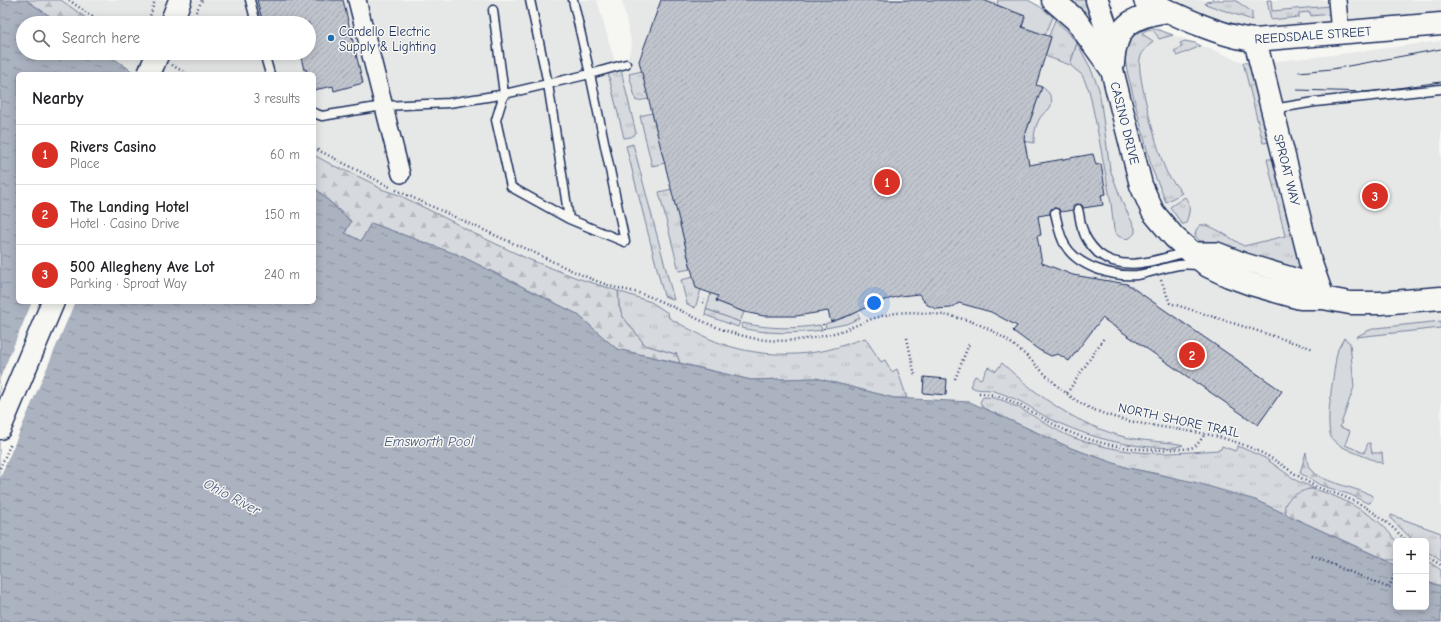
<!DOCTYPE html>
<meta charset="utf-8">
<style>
:root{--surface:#fff;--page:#f2f2f2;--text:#202124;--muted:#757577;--line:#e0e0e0;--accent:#d93025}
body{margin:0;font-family:"Comic Neue",sans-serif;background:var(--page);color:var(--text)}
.controls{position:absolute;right:12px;bottom:12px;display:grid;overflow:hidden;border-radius:6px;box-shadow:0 2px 10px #0003}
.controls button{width:36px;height:36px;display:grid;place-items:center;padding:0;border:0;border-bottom:1px solid var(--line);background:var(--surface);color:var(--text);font:20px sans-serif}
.you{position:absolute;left:874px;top:303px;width:14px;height:14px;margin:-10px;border:3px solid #fff;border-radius:50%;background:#1a73e8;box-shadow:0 0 0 6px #1a73e833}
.badge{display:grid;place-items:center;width:26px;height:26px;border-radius:50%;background:var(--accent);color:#fff;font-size:13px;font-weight:700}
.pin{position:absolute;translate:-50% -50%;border:2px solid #fff;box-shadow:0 1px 4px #0006}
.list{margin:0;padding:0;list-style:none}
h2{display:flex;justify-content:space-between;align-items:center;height:52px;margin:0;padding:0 16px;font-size:17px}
h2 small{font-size:13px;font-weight:400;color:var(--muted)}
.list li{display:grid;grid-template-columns:26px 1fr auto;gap:12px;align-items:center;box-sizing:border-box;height:60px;padding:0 16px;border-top:1px solid var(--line)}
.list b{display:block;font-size:15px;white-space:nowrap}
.list p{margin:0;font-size:13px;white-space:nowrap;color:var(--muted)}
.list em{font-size:13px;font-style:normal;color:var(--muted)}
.icon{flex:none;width:22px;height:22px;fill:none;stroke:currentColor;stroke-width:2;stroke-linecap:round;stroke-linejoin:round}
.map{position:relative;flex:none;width:1441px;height:622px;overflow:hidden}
.search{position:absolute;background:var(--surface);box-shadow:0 2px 10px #0003;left:16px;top:16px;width:300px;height:44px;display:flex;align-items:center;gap:10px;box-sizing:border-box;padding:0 14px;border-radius:22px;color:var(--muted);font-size:15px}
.panel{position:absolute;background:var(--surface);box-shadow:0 2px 10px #0003;left:16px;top:72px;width:300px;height:232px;border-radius:6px}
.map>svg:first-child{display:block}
.built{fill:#e6e7e7}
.grass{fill:url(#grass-tufts);stroke:#78849e}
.forest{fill:url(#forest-firs);stroke:#78849e}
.garden{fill:#d6d9dd;stroke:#78849e}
.water{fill:url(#water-ripples);stroke:#717e99}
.pier{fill:#f6f6f2}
.building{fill:url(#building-hatch);stroke:#1b2f5e}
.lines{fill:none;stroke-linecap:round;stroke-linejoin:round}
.lane-casing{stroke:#1b2f5e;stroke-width:11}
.street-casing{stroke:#1b2f5e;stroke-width:20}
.secondary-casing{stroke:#1b2f5e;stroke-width:25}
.highway-casing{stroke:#1b2f5e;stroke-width:25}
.path{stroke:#1b2f5e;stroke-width:2.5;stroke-dasharray:1 3;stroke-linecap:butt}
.lane{stroke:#f6f6f2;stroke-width:8}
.street{stroke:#f6f6f2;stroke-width:17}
.secondary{stroke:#f6f6f2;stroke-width:22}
.highway{stroke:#f6f6f2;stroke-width:22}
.tram{stroke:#1b2f5e;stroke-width:1}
.highway-bridge-casing{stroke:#1b2f5e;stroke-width:25;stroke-linecap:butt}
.highway-bridge{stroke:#f6f6f2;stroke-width:22}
.poi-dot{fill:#1f6fb2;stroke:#f6f6f2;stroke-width:1.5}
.labels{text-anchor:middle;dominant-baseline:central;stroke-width:3;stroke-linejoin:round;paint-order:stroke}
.poi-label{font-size:13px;fill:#1b2f5e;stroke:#f6f6f2;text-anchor:start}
.street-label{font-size:13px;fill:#1b2f5e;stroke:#f6f6f2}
.water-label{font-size:14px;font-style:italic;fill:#46567b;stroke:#f6f6f2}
</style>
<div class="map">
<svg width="1441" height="622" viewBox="0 0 1441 622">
<defs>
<pattern id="grass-tufts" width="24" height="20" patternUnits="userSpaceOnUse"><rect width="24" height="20" fill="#d6d9dd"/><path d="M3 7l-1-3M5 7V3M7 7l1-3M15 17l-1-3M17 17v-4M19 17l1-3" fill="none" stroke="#b7bbc0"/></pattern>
<pattern id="forest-firs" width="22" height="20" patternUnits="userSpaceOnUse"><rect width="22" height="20" fill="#d6d9dd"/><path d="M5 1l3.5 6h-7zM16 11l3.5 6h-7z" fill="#b7bbc0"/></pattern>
<pattern id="water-ripples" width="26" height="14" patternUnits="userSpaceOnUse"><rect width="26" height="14" fill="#abb2c0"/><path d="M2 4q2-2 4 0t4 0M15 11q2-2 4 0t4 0" fill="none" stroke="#8a919f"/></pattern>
<pattern id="building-hatch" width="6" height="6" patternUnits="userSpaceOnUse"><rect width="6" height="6" fill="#c0c4cd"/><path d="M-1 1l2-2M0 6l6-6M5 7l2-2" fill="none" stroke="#a4a9b2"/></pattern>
</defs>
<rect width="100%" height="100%" fill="#f6f6f2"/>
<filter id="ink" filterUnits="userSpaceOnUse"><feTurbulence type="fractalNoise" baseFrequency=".025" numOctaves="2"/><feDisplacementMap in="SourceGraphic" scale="8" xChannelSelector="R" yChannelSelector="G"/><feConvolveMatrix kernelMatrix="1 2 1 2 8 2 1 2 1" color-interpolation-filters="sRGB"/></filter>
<g filter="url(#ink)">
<path class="built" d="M 26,0 L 597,0 L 615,63 L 621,76 L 632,46 L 622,0 L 1028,0 L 1039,6 L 1053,17 L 1151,27 L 1195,43 L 1243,62 L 1251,64 L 1341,54 L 1441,41 L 1441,586 L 1426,582 L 1426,541 L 1396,541 L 1396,565 L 1255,500 L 1031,430 L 970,402 L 894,398 L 751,380 L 616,349 L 577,314 L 461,256 L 351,221 L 314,187 L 314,74 L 136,74 L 106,53 L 309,53 L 309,23 L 60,23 Z
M 1145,0 L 1441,0 L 1441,24 L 1271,39 Z"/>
<path class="grass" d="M 1069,0 L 1090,0 L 1093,9 L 1083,14 Z
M 1211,0 L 1235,0 L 1252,12 L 1252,20 L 1205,4 L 1206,2 L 1211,1 Z
M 1267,0 L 1271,0 L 1272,11 L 1330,6 L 1331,14 L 1311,16 L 1310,12 L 1299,13 L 1299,17 L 1271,20 Z
M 1055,20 L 1066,30 L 1077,43 L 1070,65 L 1045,56 L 1051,37 L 1049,36 Z
M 1151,27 L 1173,35 L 1159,39 C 1155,31 1149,25 1142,34 L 1153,41 C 1148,47 1142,51 1140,59 C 1136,73 1159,157 1167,173 C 1171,180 1177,186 1182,193 L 1166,202 L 1152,169 L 1128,75 L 1124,55 L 1126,43 L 1133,35 Z
M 1185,41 L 1195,43 L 1201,46 L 1177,56 L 1174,51 L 1182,47 L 1180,43 Z
M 1243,62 L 1251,64 L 1271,142 L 1263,143 Z
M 621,70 L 636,133 L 631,137 L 624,138 L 608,73 Z
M 642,71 L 649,99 L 636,101 L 629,74 Z
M 652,113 L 665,163 L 652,166 L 640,116 Z
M 633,144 L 674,300 L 664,296 L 626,146 Z
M 1267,159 L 1271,159 L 1275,160 L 1302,267 L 1296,270 L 1260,260 L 1217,242 L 1200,241 L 1195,236 L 1196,230 C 1197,229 1199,226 1200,225 C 1209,222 1236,242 1244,246 L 1285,236 Z
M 672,189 L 691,269 L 679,271 L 659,192 Z
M 1185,197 C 1192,206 1189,213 1186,223 L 1184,224 L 1182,224 L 1170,207 Z
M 693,277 L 701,290 L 695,308 L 687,304 L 681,280 Z
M 618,291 L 651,302 L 668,313 L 669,318 C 682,325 696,333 710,339 C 746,355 789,358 827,350 C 840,347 852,342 865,338 L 881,362 L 885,360 L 892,372 L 897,369 L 907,398 L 894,398 L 816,378 L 751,380 L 680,363 L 676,353 L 675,354 L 645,345 L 623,317 L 619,306 Z
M 706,309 L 740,322 L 738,327 L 705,315 Z
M 743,323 C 769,329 794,329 820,325 L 822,330 C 794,334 768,334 741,328 Z
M 1002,363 C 1040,398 1078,426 1129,438 C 1140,440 1151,441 1162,442 C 1169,443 1177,443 1183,445 C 1174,449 1160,447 1150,447 C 1113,444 1081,434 1048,418 C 1035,411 1024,402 1010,397 C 1004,394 997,392 990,390 C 981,389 978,391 970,386 L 975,376 L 981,379 L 988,367 L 996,371 Z
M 983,397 C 1012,396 1046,428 1074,438 C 1104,448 1135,454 1166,453 C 1184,453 1201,451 1218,450 L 1221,449 L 1222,446 L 1235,451 L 1238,446 L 1265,458 L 1297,481 L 1316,489 L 1309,489 L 1285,507 L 1285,511 L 1287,515 L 1255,500 L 1159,474 L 1128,468 L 1071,448 L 983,408 L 980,402 Z
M 1391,515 L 1441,533 L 1441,561 L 1426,551 L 1426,541 L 1414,541 L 1391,519 Z"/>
<path class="forest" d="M 26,0 L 61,0 L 93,23 L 60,23 Z
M 314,155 L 334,166 L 349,172 L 372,183 L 381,189 L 399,195 L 455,223 L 473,233 L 528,259 L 577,278 L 618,291 L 619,306 L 623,317 L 645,345 L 675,354 L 676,352 L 680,363 L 616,349 L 577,314 L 461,256 L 371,223 L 361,241 L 345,233 L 351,221 L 314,187 Z
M 1306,452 C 1307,459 1307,468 1313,472 C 1324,482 1356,488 1371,495 L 1373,498 L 1370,503 L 1367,503 L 1351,495 L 1320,485 L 1300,473 Z
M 1309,489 C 1326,489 1366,511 1379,522 C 1386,528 1391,535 1396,541 L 1396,560 L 1386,560 L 1287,515 C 1278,501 1298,492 1309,489 Z
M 1426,560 L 1441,570 L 1441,586 L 1426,582 Z"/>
<path class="garden" d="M 998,0 L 1028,0 L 1039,6 L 1053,17 L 1045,35 L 1022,27 L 1025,16 L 997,5 Z
M 1077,43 L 1090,67 L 1099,89 L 1110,169 L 1123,204 L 1135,228 L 1135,233 L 1130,238 C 1123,240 1116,236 1114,230 L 1111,203 L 1097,128 L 1089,90 L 1082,75 L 1070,65 Z
M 1042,87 C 1050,92 1055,101 1049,109 C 1046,112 1042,114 1040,118 C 1035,126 1034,134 1034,143 L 1023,141 Z
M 711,293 L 721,296 L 717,299 L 716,301 L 744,312 L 740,322 L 706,309 Z
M 857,312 L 860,318 L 846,324 L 826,328 L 825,324 L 843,318 Z
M 1441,321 L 1441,328 L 1356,337 L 1367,331 L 1376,328 Z
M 1344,338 L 1350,343 L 1354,387 L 1340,427 L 1350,431 L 1345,445 L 1364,453 L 1368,443 L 1370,443 L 1372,453 L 1382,453 L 1383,464 C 1371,458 1342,450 1333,440 C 1323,430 1334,374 1336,358 L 1338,349 Z"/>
<path class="water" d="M 0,0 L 26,0 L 60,23 L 23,23 L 23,53 L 106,53 L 136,74 L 18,74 L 18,302 L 314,302 L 314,187 L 351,222 L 345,233 L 361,241 L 371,223 L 461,256 L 577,314 L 617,349 L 751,380 L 816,378 L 894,398 L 970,402 L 1071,448 L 1128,468 L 1194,482 L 1255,500 L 1396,565 L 1396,607 L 1426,607 L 1426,582 L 1441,586 L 1441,622 L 0,622 Z"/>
<path class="pier" d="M 32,302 L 75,302 L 0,478 L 0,378 Z"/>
<path class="building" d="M 257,0 L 343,0 L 363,83 L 334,91 L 333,86 L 314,90 L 314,74 L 307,74 L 306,69 L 304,70 L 300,53 L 309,53 L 309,23 L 263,23 Z
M 661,0 L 983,0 L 1025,16 L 1022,27 L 1051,37 L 1036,85 L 1042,87 L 1024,138 L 1029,165 L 1093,154 L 1096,165 L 1101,164 L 1106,194 L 1101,195 L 1103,205 L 1083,208 L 1082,205 L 1077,204 L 1074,205 L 1073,210 L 1060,212 L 1059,209 L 1054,208 L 1051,209 L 1050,214 L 1038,216 L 1041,235 L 1037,236 L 1042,263 L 1073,275 L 1127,284 L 1282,391 L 1258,425 L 1102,318 L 1069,361 L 1058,354 L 1051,356 L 1039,350 L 1013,331 L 1017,326 L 991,312 L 959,303 L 951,308 L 936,309 L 926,304 L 919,294 L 900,296 L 878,302 L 853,314 L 831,322 L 828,311 L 796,316 L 764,316 L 744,312 L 716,301 L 718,296 L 696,288 L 639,61 Z
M 924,377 L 947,379 L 946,395 L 923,393 Z"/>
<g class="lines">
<defs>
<path id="lane" d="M 250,0 L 256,23
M 530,0 L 548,84 L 569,219 L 625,242 L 590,74 L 573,0
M 493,10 L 504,94 L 496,120 L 511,187 L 569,219
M 264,53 L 270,74
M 1273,109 L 1315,102 L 1441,89
M 314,113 L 322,116 L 383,106 L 449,103 L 500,95 L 590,74 L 626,64
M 1078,209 C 1080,216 1080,224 1083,230 C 1085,239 1092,247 1098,253 C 1124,274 1158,259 1187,252
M 1055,213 C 1058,224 1059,235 1065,245 C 1078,267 1113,277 1137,275 C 1151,273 1165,267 1179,265 C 1186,264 1193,265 1200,265"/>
<path id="street" d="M 357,0 L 401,174
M 1337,0 L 1340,33
M 1190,251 L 1217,251 L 1245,262 L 1298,278 L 1323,298"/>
<path id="secondary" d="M 1053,0 L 1076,20 L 1112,70 L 1141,185 L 1153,212 L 1174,237 L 1190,251 L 1208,266 L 1229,276 L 1251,284 L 1300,298 L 1323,298 L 1350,303 L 1380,303 L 1441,298
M 1145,0 C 1176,15 1221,37 1255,40 L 1441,24
M 1255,40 L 1310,261 L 1323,298
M 1113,64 C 1115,26 1131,16 1168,11"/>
<path id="highway" d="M 1097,0 L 1107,30 L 1112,70
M 171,23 L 180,0
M 0,428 L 53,302"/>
</defs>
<use href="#lane" class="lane-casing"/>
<use href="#street" class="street-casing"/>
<use href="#secondary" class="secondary-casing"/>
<use href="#highway" class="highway-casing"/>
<path class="path" d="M 69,0 L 101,23
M 196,12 L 202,0
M 148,23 L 155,0
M 172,65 L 187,74
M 314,148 L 392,188
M 396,190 C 442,211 487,232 533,252 C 558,264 584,277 610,286 C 624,290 639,292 653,298 C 682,310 709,327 740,335 C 774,345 810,341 844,330 C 858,325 871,318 886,315 C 902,311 919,312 936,314 C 976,318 1004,334 1033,362 C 1049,378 1064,394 1084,405 C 1126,427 1174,426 1219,437 C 1237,442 1254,448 1271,458 C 1285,466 1298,477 1313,485 C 1324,491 1337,493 1349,499 C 1373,509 1389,524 1407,541
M 1161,280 L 1170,303 L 1314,349
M 703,303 L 704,299
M 823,324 L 824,329
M 907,338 L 915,376
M 955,379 L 969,344
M 979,393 C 1013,395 1038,418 1067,431 C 1101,446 1141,452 1177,449 C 1183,449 1190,449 1195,446 C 1199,443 1202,438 1205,434
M 1067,393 L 1104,338
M 0,468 L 11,443
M 1312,556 L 1389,588 L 1396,570
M 1426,556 L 1441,565"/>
<use href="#lane" class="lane"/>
<use href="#street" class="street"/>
<use href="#secondary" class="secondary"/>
<use href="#highway" class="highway"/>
<path class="tram" d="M 1299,72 L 1332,69 L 1441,49
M 1297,90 L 1369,92 L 1441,82"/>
<defs>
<path id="highway-bridge" d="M 149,74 L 158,53"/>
</defs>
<use href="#highway-bridge" class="highway-bridge-casing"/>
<use href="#highway-bridge" class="highway-bridge"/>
</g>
</g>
<circle class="poi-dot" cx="331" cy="38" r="4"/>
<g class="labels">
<g class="poi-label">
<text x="339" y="31">Cardello Electric<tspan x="339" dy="15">Supply &amp; Lighting</tspan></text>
</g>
<g class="street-label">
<text transform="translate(1313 35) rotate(-4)">REEDSDALE STREET</text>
<text transform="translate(1125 123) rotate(76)">CASINO DRIVE</text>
<text transform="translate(1287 170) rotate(76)">SPROAT WAY</text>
<text transform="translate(1179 420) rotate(12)">NORTH SHORE TRAIL</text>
</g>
<g class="water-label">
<text x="429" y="441">Emsworth Pool</text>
<text transform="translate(232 497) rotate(28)">Ohio River</text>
</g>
</g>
</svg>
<div class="controls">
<button>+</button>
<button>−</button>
</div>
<div class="you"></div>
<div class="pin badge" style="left:887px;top:182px">1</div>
<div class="pin badge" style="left:1192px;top:355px">2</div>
<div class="pin badge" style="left:1375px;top:196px">3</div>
<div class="search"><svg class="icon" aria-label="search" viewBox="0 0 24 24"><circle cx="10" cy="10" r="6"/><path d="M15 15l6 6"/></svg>Search here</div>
<section class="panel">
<h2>Nearby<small>3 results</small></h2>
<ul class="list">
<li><span class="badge">1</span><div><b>Rivers Casino</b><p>Place</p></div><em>60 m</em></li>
<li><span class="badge">2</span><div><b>The Landing Hotel</b><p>Hotel · Casino Drive</p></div><em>150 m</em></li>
<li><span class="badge">3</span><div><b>500 Allegheny Ave Lot</b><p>Parking · Sproat Way</p></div><em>240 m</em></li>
</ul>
</section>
</div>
